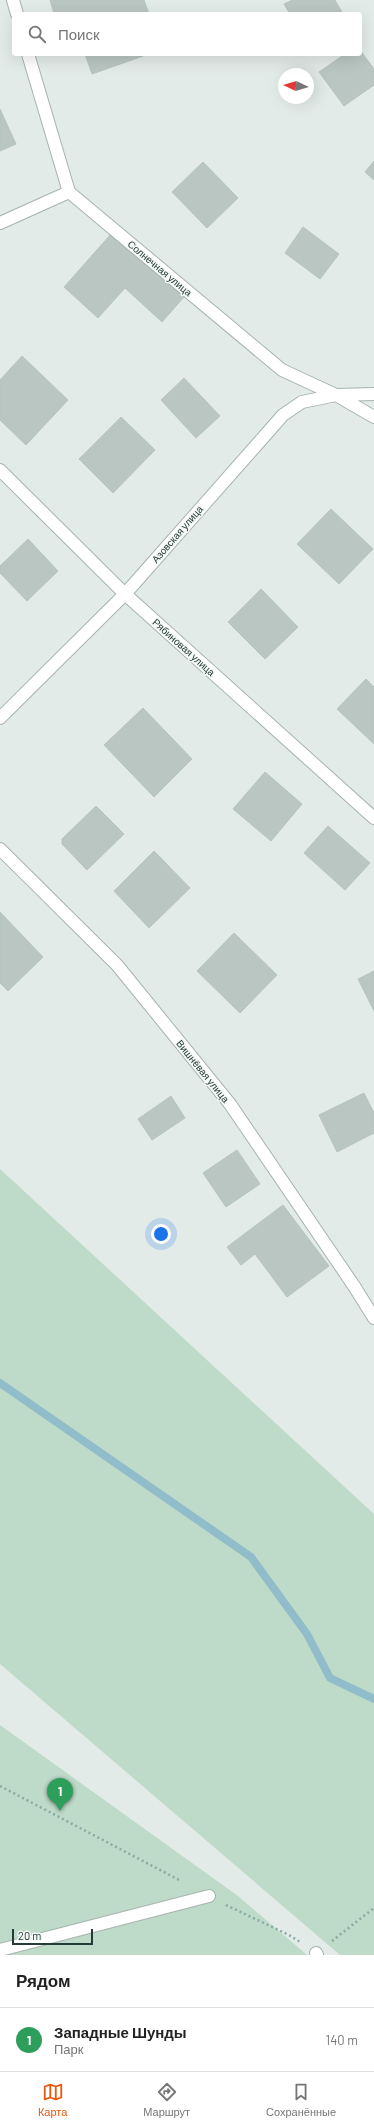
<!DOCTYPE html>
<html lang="ru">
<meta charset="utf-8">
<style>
:root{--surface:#fff;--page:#f2f2f2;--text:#222;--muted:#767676;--line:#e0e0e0;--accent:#ea580c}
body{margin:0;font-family:Barlow,sans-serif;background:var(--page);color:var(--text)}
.compass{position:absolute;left:278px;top:68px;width:36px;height:36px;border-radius:50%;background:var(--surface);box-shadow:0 4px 16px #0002;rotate:274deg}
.scale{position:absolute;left:12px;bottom:10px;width:81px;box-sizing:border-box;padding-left:4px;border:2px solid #253b37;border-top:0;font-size:11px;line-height:14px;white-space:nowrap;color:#253b37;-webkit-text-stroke:3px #f3f8f6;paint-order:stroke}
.you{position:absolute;left:161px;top:1234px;width:14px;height:14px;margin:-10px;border:3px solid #fff;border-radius:50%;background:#1a73e8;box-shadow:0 0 0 6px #1a73e833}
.badge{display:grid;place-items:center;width:26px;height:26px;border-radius:50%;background:var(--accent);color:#fff;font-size:13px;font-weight:700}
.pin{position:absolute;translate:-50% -33px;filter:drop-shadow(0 1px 2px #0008)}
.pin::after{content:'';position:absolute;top:21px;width:14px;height:12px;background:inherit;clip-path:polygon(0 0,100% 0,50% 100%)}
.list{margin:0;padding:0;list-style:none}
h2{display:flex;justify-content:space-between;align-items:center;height:52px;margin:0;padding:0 16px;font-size:17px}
h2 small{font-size:13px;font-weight:400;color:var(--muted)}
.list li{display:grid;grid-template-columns:26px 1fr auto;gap:12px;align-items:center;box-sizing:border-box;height:64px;padding:0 16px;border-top:1px solid var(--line)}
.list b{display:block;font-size:15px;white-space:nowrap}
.list p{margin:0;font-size:13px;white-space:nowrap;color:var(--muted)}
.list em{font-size:13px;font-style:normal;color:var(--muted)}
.icon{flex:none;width:22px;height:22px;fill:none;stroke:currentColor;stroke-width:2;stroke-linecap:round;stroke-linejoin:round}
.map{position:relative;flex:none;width:374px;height:1955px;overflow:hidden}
.search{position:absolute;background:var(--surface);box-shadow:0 4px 16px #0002;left:12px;right:12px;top:12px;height:44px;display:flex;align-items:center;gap:10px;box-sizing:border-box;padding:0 14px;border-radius:4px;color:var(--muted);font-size:15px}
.sheet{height:116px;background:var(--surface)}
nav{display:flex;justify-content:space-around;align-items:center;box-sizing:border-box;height:56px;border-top:1px solid var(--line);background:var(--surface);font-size:11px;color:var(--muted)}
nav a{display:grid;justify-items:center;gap:2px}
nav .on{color:var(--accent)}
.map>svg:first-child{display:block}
.green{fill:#bedac8}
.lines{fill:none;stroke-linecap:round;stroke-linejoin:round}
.stream{stroke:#91bcca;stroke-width:8}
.building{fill:#b9c6c2;stroke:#b6c4c0}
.street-casing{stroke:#a6b3af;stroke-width:14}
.path{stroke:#87aca4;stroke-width:2.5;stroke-dasharray:2 3;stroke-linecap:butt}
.street{stroke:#fff;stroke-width:12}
.labels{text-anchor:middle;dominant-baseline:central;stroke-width:3;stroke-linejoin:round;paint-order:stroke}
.street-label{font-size:10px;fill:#253b37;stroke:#f3f8f6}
</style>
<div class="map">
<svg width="374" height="1955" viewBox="0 0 374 1955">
<rect width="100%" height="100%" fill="#e3ebe8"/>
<path class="green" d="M 0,1169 L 374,1514 L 374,1955 L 340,1955 L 0,1664 Z
M 0,1725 L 238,1896 L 307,1955 L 0,1955 Z"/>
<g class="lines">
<path class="stream" d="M 0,1383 L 251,1557 L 307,1634 L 330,1678 L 374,1699"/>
</g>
<path class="building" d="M 50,0 L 144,0 L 149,14 L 54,14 Z
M 292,0 L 335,0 L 343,14 L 290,14 L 284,4 Z
M 360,50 L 374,69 L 374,85 L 344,106 L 319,72 L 345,54 L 360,54 Z
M 85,54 L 143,54 L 143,56 L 92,74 Z
M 0,109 L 16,144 L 0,151 Z
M 374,161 L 374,180 L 365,172 Z
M 203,162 L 238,198 L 207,228 L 172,192 Z
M 303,227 L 339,254 L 320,279 L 285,253 Z
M 112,233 L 184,297 L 162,322 L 125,288 L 98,318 L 64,287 Z
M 22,356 L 68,400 L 26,445 L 0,420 L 0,380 Z
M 184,378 L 220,416 L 196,438 L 161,400 Z
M 121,417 L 155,450 L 113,493 L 79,459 Z
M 331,509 L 373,549 L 339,584 L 297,544 Z
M 28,539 L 58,571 L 27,601 L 0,573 L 0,566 Z
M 261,589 L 298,627 L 265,659 L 228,622 Z
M 366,679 L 374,687 L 374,744 L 337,709 Z
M 143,708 L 192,759 L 154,797 L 104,745 Z
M 265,772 L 302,804 L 271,841 L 233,809 Z
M 96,806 L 124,834 L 87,870 L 62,844 L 62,839 Z
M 328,826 L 370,863 L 345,890 L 304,853 Z
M 154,851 L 190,888 L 149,928 L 114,891 Z
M 0,912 L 43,957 L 8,991 L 0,983 Z
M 234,933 L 277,975 L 240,1013 L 197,971 Z
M 374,971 L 374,1011 L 358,979 Z
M 364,1093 L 374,1113 L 374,1133 L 337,1152 L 319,1115 Z
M 171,1096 L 185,1118 L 152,1140 L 138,1119 Z
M 237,1150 L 260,1184 L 226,1207 L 203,1173 Z
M 283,1205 L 329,1266 L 287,1297 L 255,1254 L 241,1265 L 227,1247 Z"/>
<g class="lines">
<defs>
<path id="street" d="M 13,0 L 17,14
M 28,54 L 69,192 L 282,370 L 336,395 L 374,417
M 0,223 L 69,192
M 0,470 L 125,594 L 374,818
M 0,718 L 125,594 L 283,415 L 302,402 L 336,395 L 374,394
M 0,849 L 117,965 L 230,1104 L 354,1286 L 374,1318
M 0,1950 L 209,1896
M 316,1953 L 317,1955"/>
</defs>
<use href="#street" class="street-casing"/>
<path class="path" d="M 0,1786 L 181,1881
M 226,1905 L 289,1935 L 300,1942
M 332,1941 L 374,1908"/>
<use href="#street" class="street"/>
</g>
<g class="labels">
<g class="street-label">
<text transform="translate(160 268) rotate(40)">Солнечная улица</text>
<text transform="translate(177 534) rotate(-49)">Азовская улица</text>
<text transform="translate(184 647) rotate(42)">Рябиновая улица</text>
<text transform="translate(203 1071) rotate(51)">Вишнёвая улица</text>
</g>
</g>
</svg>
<svg class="compass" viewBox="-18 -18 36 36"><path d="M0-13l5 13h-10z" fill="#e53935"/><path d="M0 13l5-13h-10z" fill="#767676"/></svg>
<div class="scale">20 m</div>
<div class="you"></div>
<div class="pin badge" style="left:60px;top:1811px;background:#2e9e5b">1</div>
<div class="search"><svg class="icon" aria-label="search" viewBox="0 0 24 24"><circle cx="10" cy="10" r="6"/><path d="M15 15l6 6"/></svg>Поиск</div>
</div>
<section class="sheet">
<h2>Рядом<small></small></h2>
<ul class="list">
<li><span class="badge" style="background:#2e9e5b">1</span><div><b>Западные Шунды</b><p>Парк</p></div><em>140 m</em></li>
</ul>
</section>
<nav>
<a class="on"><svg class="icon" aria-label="map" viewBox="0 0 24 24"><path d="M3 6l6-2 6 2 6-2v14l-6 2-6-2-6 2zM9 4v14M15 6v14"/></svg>Карта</a>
<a><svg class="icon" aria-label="directions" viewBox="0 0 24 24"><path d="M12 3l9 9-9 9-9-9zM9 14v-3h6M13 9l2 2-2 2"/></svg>Маршрут</a>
<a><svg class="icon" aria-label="saved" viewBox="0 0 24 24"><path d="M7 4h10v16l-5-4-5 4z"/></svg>Сохранённые</a>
</nav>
